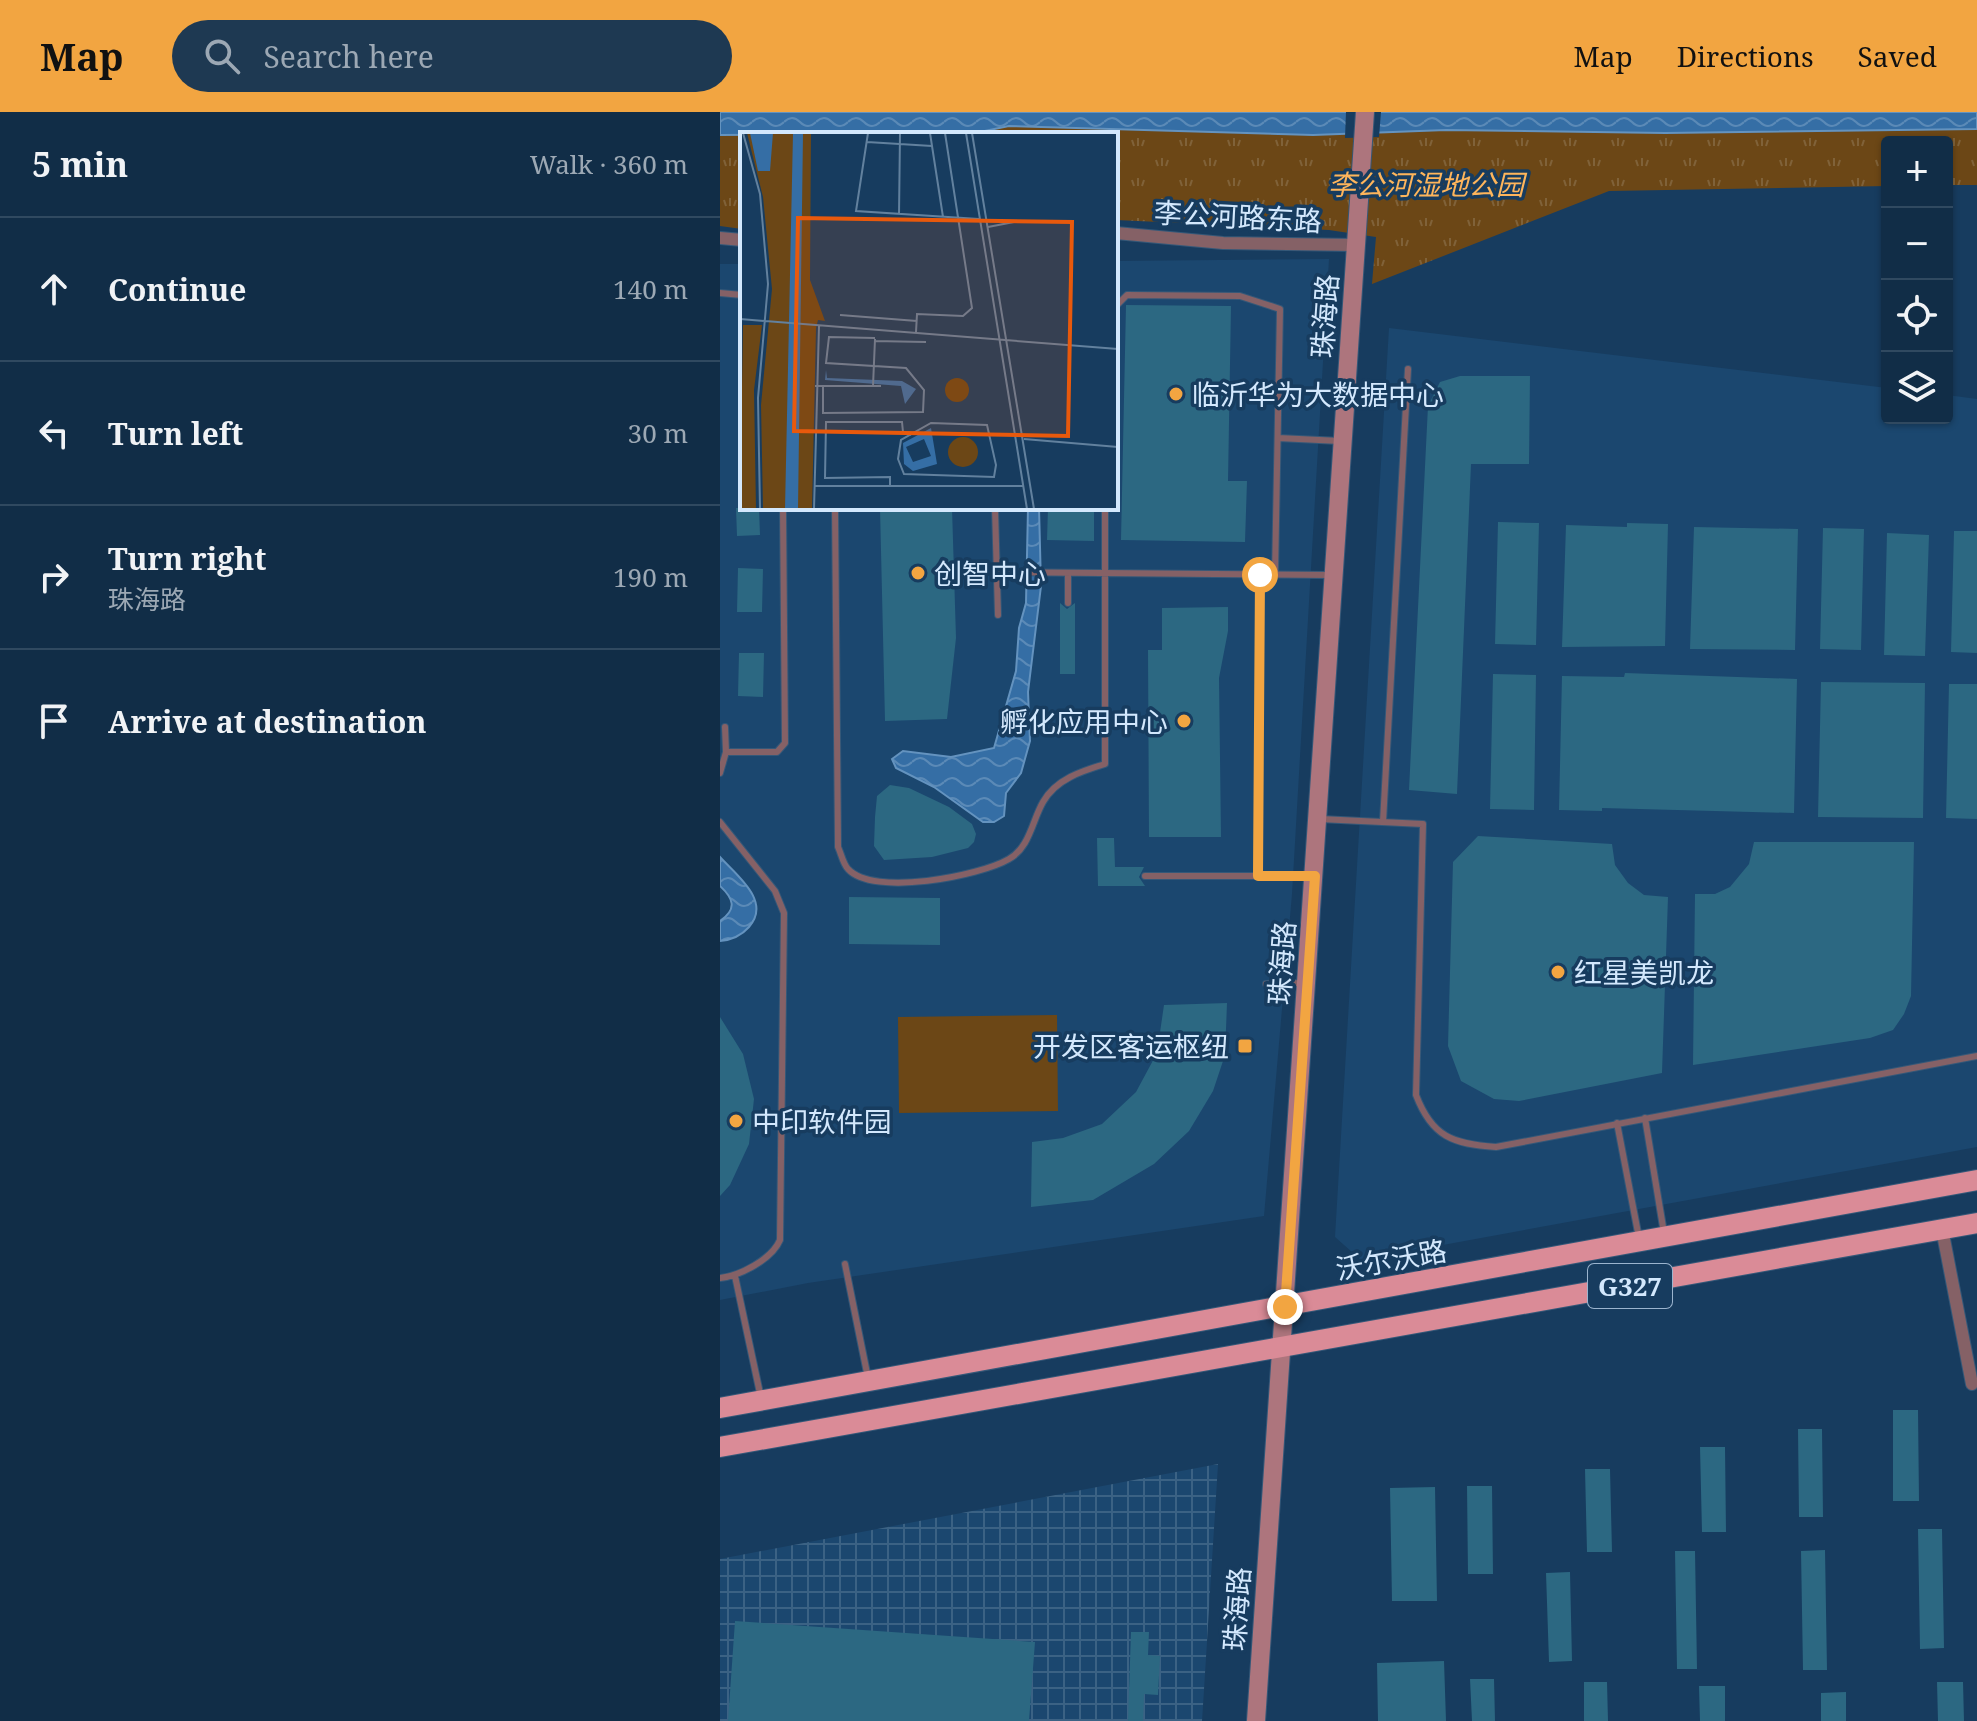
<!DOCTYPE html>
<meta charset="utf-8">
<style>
:root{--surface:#112d47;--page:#1e3952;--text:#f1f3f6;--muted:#9ca8b4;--line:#304960;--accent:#f2a541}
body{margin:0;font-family:"Noto Serif","Noto Sans SC",serif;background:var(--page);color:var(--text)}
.controls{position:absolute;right:24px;top:24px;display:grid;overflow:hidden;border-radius:8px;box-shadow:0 2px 6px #0004}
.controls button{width:72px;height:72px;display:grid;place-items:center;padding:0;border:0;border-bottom:2px solid var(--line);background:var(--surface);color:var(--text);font:40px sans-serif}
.stop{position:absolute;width:24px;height:24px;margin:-18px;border:6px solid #f2a541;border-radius:50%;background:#fff}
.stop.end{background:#f2a541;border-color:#fff;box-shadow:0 2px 8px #0008}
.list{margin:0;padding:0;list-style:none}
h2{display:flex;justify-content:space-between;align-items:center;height:104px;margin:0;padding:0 32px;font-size:34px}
h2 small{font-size:26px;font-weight:400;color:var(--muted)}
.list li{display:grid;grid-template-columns:52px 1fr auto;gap:24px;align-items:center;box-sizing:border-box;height:144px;padding:0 32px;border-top:2px solid var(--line)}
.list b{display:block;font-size:30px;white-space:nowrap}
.list p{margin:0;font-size:26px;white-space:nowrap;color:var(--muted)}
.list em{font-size:26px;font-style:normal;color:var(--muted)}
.icon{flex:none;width:44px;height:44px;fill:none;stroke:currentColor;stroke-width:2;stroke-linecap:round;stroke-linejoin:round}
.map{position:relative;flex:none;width:1257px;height:1609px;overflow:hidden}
header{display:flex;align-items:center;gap:48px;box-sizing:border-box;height:112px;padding:0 40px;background:var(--accent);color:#111}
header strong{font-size:38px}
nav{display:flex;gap:44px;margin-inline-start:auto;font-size:28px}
.search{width:560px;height:72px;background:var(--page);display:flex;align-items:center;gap:20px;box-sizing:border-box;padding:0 28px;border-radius:44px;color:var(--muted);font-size:30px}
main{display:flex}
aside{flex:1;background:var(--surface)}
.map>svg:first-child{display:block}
.built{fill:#1b476f}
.industrial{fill:url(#industrial-grid)}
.grass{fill:#6c4716}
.park{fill:url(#park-tufts)}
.water{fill:url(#water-waves);stroke:#6493bf;stroke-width:2}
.pier{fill:#173c5f}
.building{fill:#2c6882}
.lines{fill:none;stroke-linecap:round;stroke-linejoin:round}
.service-casing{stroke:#355878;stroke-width:8}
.minor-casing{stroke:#355878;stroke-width:14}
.secondary-casing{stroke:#355878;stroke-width:20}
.trunk-casing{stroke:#355878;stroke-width:22}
.service{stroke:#856166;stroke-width:6}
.minor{stroke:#856166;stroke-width:12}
.secondary{stroke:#ad757d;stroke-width:18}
.trunk{stroke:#da8b97;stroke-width:20}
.route{stroke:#f2a541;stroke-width:10}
.poi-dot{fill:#f2a541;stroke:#173c5f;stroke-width:3}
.labels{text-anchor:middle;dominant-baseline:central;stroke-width:7;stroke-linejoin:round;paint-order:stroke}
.shield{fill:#173c5f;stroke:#9bb4ce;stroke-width:2}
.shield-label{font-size:26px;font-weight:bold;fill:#d3e8fd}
.park-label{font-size:28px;font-style:italic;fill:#feb55b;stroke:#173c5f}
.street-label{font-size:28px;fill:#d3e8fd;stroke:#173c5f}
.poi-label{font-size:28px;fill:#d3e8fd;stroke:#173c5f;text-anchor:start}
.inset-road{fill:none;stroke:#62819e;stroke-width:2}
.view{fill:#e8590c;fill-opacity:0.15;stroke:#e8590c;stroke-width:4}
.inset-edge{fill:none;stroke:#d3e8fd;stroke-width:4}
</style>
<header>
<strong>Map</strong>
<div class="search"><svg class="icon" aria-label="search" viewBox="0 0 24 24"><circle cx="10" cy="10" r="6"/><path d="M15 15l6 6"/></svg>Search here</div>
<nav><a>Map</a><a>Directions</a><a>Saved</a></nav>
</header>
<main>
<aside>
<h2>5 min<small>Walk · 360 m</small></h2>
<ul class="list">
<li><svg class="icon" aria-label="ahead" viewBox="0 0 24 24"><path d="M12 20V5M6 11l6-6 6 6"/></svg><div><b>Continue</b></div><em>140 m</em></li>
<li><svg class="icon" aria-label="left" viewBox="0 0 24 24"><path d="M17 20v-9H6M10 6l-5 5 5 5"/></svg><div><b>Turn left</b></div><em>30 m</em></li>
<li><svg class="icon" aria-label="right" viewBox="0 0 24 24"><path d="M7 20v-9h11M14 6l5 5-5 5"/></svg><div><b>Turn right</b><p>珠海路</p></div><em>190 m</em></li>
<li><svg class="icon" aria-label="arrive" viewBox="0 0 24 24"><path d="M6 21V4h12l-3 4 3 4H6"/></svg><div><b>Arrive at destination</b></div></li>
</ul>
</aside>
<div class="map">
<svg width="1257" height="1609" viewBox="0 0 1257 1609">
<defs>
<pattern id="industrial-grid" width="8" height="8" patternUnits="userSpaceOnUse" patternTransform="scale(2)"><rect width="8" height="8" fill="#1b476f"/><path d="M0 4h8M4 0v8" fill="none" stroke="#3b6284"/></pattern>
<pattern id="park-tufts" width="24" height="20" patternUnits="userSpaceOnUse" patternTransform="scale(2)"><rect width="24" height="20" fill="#6c4716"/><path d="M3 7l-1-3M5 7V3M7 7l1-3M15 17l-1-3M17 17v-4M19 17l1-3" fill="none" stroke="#806239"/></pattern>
<pattern id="water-waves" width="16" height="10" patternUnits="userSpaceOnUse" patternTransform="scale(2)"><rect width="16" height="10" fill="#356ea5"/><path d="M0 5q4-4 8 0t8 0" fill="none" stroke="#5b8ab7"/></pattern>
</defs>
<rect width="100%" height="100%" fill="#173c5f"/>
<path class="built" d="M 609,147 L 572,782 L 544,1104 L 88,1171 L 0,1188 L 0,152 L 22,152 L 22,396 L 396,396 L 396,149 Z
M 669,216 L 1167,276 L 1167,306 L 1227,306 L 1227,283 L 1257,287 L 1257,1035 L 641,1148 L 615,1125 Z"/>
<path class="industrial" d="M 498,1352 L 482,1609 L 0,1609 L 0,1447 Z"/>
<path class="grass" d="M 337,903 L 338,999 L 179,1001 L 178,905 Z"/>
<path class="park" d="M 0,0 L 1257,0 L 1257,73 L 1227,73 L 1227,30 L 1167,30 L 1167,74 L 889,79 L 652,172 L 656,125 L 609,118 L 396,108 L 396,22 L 22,22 L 22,117 L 0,114 Z"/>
<path class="water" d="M 0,0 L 1257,0 L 1257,17 L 945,21 L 726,18 L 593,23 L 289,14 L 250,22 L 0,23 Z
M 308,396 L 319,396 L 321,474 L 308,580 L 310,629 L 301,661 L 286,681 L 284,704 L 274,710 L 263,710 L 214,675 L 176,656 L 172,647 L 183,639 L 231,645 L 274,636 L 296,559 L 299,516 L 306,491 Z
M 0,745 C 16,763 52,789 29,815 C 21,824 11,828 0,829 L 0,809 C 18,797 13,786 0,774 Z"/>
<path class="pier" d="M 626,0 L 661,0 L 659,25 L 625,26 Z"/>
<path class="building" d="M 406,193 L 511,194 L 508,369 L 527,369 L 525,430 L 401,428 Z
M 740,264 L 810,264 L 809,352 L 751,352 L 737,682 L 689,678 L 708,294 L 720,270 Z
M 16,396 L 39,396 L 40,423 L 17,424 Z
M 160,396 L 232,396 L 236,526 L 227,607 L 165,609 Z
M 328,396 L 374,396 L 374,429 L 327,428 Z
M 778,410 L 819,411 L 816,533 L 775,532 Z
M 907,411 L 948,412 L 945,534 L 842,535 L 846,413 L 907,415 Z
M 974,415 L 1078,417 L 1075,538 L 970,537 Z
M 1103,416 L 1144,417 L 1141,538 L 1100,537 Z
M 1234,419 L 1257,419 L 1257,541 L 1231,540 Z
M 1167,421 L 1209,423 L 1205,544 L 1164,543 Z
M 18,456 L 43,457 L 42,500 L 17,500 Z
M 340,491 L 347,497 L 355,491 L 355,562 L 340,562 Z
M 508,495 L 508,519 L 499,566 L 501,725 L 429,725 L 428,538 L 442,538 L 442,496 Z
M 19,541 L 44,541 L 43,585 L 18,584 Z
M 905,561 L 1077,567 L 1074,701 L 882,696 L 882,699 L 839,698 L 842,564 L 904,565 Z
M 773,562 L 816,563 L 814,698 L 770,697 Z
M 1101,570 L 1205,571 L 1203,706 L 1098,705 Z
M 1229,572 L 1257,572 L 1257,707 L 1226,706 Z
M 170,673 L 189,676 L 229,695 L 252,712 L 256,722 L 254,730 L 248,736 L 212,745 L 164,748 L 154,734 L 155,705 L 157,684 Z
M 758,724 L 892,732 L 895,753 L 908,771 L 924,783 L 948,785 L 942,961 L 799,989 L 774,987 L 741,969 L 728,934 L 733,750 Z
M 377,726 L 394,726 L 395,755 L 424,755 L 419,765 L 425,774 L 378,774 Z
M 1034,730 L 1194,730 L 1191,884 L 1184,902 L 1173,918 L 1150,926 L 973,953 L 975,782 L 995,782 L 1010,775 L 1029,752 Z
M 129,785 L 220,786 L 220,833 L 129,832 Z
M 507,891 L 505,943 L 493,979 L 469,1019 L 434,1052 L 373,1088 L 311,1095 L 312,1030 L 343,1026 L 382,1012 L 416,980 L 437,941 L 444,893 Z
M 0,905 L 23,942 L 34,987 L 29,1032 L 10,1073 L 0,1084 Z
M 1173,1298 L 1198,1298 L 1199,1389 L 1173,1389 Z
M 1078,1317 L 1102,1317 L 1103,1405 L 1079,1405 Z
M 980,1335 L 1005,1335 L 1006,1420 L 982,1420 Z
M 865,1357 L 890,1357 L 892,1440 L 867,1440 Z
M 747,1374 L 772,1374 L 773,1462 L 748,1462 Z
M 715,1375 L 717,1489 L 672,1489 L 670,1376 Z
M 1198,1417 L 1222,1417 L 1224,1536 L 1200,1537 Z
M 1105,1438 L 1107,1558 L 1083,1558 L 1081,1439 Z
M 955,1439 L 975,1439 L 977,1557 L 957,1557 Z
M 850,1460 L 852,1549 L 829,1550 L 826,1461 Z
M 15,1509 L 315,1530 L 309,1609 L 8,1609 Z
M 411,1520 L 429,1520 L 428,1543 L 440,1544 L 438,1583 L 424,1582 L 423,1609 L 408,1609 Z
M 724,1549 L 726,1609 L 658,1609 L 657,1551 Z
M 750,1567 L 774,1567 L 775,1609 L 752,1609 Z
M 864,1570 L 887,1570 L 888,1609 L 864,1609 Z
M 1217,1570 L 1243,1570 L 1244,1609 L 1218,1609 Z
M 979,1574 L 1005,1574 L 1005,1609 L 980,1609 Z
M 1126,1580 L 1126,1609 L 1101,1609 L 1101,1581 Z"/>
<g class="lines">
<defs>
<path id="service" d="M 0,181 L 22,183
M 396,194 L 407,183 L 520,184 L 560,197 L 555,463
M 558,326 L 620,329
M 115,396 L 118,735 C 121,741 123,752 128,757 C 153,785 260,764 289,747 C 310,735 312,709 323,690 C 336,667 362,659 385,652 L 385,396
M 275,396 L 278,503
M 277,460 L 611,463
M 348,461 L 348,491
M 5,615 L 6,640
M 0,661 L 6,640 L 57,640 L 65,631 L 63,396
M 600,707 L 703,712 L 696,983 C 712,1025 733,1032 776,1035 L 1257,944
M 0,710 L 55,779 L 64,801 L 60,1128 C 52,1147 20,1164 0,1166
M 663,710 L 688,257
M 425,764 L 591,764
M 538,764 L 540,463
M 546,872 L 584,871
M 925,1006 L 944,1121
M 897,1011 L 919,1126
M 125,1152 L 148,1266
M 15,1164 L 41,1286"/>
<path id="minor" d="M 396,121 L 503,131 L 637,133
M 0,126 L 22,128
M 1222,1117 L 1252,1272"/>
<path id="secondary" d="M 536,1609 L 645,0"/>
<path id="trunk" d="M 0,1296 L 1257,1068
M 0,1335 L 1257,1111"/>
</defs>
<use href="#service" class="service-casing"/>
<use href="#minor" class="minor-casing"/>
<use href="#secondary" class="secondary-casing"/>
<use href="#trunk" class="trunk-casing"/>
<use href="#service" class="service"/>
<use href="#minor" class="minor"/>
<use href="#secondary" class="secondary"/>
<use href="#trunk" class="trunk"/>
</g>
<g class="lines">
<path class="route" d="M 540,463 L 538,764 L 595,764 L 565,1195"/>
</g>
<g class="poi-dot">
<circle cx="456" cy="282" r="8"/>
<circle cx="198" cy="461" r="8"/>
<circle cx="464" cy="609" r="8"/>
<circle cx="838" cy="860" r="8"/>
<rect x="517" y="926" width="16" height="16" rx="4"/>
<circle cx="16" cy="1009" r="8"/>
</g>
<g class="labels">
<rect class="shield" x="868" y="1152" width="84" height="44" rx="6"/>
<g class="shield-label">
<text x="910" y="1174">G327</text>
</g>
<g class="park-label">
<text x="706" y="72">李公河湿地公园</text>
</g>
<g class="street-label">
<text transform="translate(518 104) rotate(3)">李公河路东路</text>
<text transform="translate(604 204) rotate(-86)">珠海路</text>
<text transform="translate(561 851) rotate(-86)">珠海路</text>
<text transform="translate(671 1147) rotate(-10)">沃尔沃路</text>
<text transform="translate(516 1497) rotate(-86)">珠海路</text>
</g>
<g class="poi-label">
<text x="472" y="282">临沂华为大数据中心</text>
<text x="214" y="461">创智中心</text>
<text x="448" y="609" text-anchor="end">孵化应用中心</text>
<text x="854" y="860">红星美凯龙</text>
<text x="509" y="934" text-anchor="end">开发区客运枢纽</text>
<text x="32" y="1009">中印软件园</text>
</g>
</g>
<g transform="translate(20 20)">
<rect width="378" height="378" fill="#173c5f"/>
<path d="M205 258a12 12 0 1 1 24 0a12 12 0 1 1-24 0Z" fill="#6c4716"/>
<path d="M 7,1 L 71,1 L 70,148 L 85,189 L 78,188 L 76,196 L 72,377 L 23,377 L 21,273 L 32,157 L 23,65 ZM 3,193 L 22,193 L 14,258 L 16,377 L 0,377 ZM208 320a15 15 0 1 1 30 0a15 15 0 1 1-30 0Z" fill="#6c4716"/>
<path d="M 10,1 L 33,1 L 30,39 L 18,39 ZM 53,1 L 63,1 L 58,377 L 45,377 ZM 86,238 L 87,246 L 162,249 L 176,257 L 165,272 L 161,254 L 85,248 ZM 191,296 L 197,332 L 173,339 L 164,332 L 163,311 ZM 184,307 L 191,324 L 173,330 L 166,315 Z" fill="#356ea5" fill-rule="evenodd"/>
<path class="inset-road" d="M 3,1 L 20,62 L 28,152 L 18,266 L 20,377M 128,1 L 116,79 L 239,87M 190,1 L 203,85M 226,1 L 287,377M 232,1 L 294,377M 127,10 L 192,14M 159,83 L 160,1M 248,95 L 274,90M 100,183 L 177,189M 0,187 L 378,217M 176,200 L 177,182 L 223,184 L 232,176 L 205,1M 134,209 L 186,210M 75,254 L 141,254M 83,254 L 83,281 L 183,280 L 184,258 L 166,236 L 86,231 L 89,205 L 135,206M 133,254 L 135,207M 191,291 L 247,293 L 256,333 L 254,345 L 164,342 L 158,327 L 161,308 ZM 284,307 L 378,315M 75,354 L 283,354M 150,354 L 150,345 L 85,346 L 86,290 L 162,290 L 163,300 L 171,303M 74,377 L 79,194"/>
<path class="view" d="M 58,86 L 332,90 L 328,304 L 54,299 Z"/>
<rect width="378" height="378" class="inset-edge"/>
</g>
</svg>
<div class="controls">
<button>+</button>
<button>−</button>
<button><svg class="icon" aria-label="locate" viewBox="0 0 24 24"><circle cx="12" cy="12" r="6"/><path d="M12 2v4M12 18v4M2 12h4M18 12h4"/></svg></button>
<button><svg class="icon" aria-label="layers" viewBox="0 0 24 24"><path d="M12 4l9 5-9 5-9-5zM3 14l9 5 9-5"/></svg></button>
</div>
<div class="stop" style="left:540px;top:463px"></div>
<div class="stop end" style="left:565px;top:1195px"></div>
</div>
</main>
